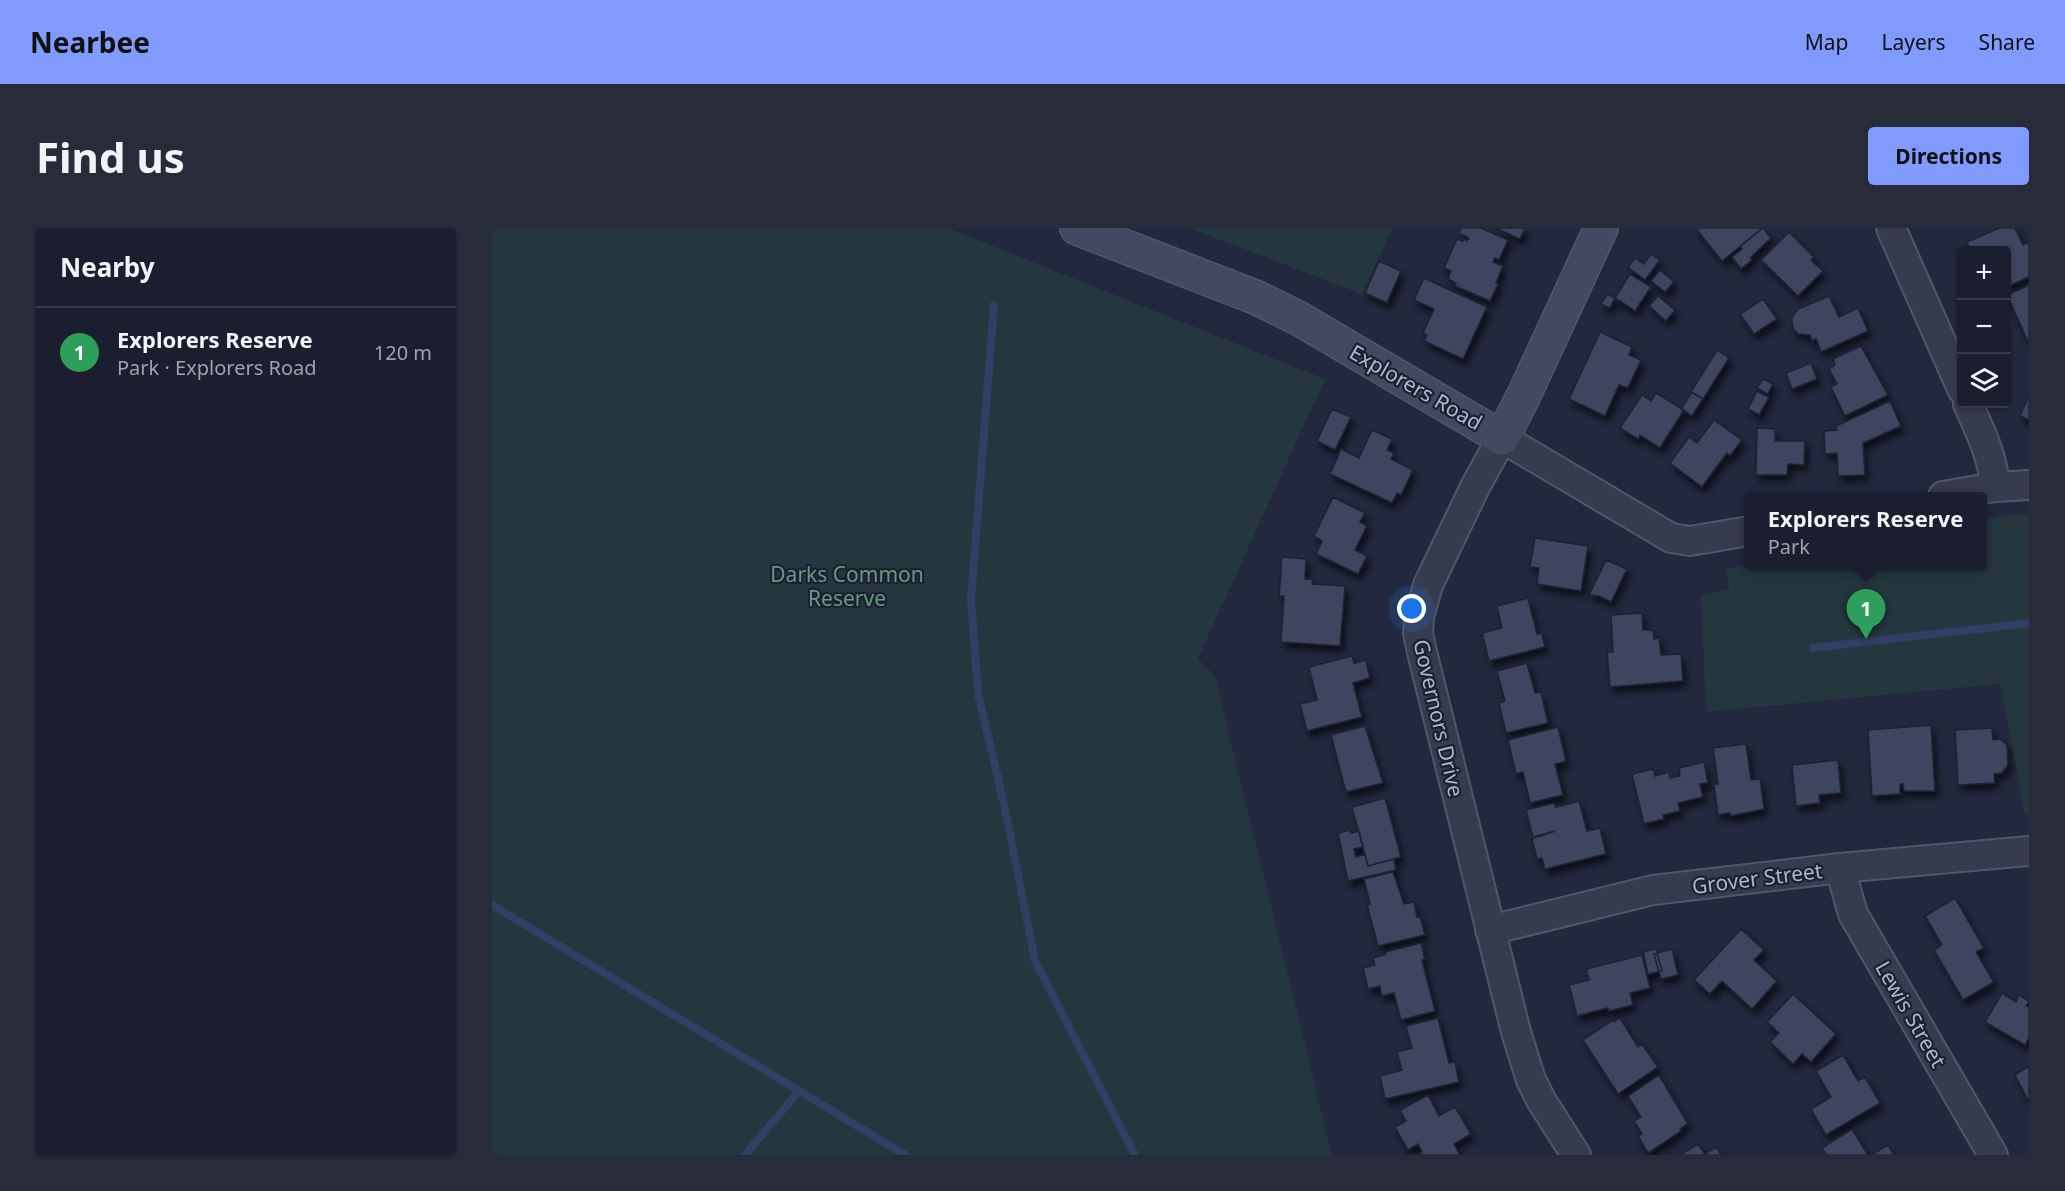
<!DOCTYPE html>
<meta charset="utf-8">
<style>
:root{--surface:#1a1e2e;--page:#272b3a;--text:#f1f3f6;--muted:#9fa2aa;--line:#383c4a;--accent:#819afe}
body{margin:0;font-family:"Noto Sans",sans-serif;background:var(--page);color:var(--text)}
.controls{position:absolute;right:18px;top:18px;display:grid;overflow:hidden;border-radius:6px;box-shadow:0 2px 4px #0004}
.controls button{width:54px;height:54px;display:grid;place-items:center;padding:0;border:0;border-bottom:2px solid var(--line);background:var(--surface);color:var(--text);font:30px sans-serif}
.you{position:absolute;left:920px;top:381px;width:21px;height:21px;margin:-15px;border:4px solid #fff;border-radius:50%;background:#1a73e8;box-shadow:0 0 0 9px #1a73e833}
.badge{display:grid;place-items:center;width:39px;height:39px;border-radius:50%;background:var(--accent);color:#fff;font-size:20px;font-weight:700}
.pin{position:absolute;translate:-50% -50px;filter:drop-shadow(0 2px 3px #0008)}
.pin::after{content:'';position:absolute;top:32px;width:21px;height:18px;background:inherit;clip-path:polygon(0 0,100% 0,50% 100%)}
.popup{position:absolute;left:1252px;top:264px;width:243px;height:78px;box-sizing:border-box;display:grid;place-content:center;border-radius:6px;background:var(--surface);filter:drop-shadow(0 2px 4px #0005);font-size:20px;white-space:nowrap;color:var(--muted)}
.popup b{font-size:22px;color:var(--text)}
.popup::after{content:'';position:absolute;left:50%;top:100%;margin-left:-12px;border:12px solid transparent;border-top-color:var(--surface)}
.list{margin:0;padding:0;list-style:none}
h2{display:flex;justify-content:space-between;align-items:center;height:78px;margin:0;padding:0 24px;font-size:26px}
h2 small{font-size:20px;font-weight:400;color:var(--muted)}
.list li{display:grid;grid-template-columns:39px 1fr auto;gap:18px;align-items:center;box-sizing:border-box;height:90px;padding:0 24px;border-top:2px solid var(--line)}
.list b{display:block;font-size:22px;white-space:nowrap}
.list p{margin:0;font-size:20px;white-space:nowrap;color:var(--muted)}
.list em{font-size:20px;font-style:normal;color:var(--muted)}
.icon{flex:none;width:33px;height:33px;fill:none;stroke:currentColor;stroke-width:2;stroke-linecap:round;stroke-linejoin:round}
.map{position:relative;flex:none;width:1537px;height:927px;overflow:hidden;border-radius:6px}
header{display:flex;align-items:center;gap:36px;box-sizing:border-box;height:84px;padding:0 30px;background:var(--accent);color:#111}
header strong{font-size:28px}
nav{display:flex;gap:33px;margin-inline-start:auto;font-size:21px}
.intro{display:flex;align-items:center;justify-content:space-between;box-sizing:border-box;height:144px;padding:0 36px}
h1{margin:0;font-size:42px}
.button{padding:15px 27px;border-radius:6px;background:var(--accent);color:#111;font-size:21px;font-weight:700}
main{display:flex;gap:36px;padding:0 36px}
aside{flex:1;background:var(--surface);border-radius:6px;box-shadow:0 2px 4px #0004}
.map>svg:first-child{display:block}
.green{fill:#24363e}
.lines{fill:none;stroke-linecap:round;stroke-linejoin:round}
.stream{stroke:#323e64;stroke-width:8}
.building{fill:#3d445e;stroke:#1d2234;stroke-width:1.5;filter:url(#shadow)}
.minor-casing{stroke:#515668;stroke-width:32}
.secondary-casing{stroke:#515668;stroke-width:36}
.minor{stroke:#363b4d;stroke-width:28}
.secondary{stroke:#434961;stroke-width:33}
.labels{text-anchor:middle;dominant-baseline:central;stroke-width:4.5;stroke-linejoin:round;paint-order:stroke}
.street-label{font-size:21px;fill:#b1b6c9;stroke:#1b2032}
.park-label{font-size:21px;fill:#679b7d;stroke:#1b2032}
</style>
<header>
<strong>Nearbee</strong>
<nav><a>Map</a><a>Layers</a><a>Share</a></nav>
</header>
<div class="intro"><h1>Find us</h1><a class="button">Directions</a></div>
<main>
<aside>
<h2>Nearby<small></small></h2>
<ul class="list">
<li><span class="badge" style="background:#2e9e5b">1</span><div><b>Explorers Reserve</b><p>Park · Explorers Road</p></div><em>120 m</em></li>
</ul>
</aside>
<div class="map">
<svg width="1537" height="927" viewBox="0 0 1537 927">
<defs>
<filter id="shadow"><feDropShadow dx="3.5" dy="6" stdDeviation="3" flood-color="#0009"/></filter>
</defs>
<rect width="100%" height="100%" fill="#22283d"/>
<path class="green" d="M 0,0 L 456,0 L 833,151 L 706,431 L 723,448 L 840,927 L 0,927 Z
M 697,0 L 900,0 L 870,66 Z
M 1514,287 L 1537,287 L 1537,586 L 1533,587 L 1508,456 L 1214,484 L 1209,367 L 1237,362 L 1234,341 L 1257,336 L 1491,338 L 1491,292 Z"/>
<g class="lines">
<path class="stream" d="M 502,77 L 479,371 L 486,465 L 513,581 L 543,733 L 643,927
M 1321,420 L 1537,395
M 0,677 L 413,927
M 253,927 L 307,863"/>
</g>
<path class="building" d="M 969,0 L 989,0 L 1016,12 L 1007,32 L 1003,30 L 1001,34 L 1011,38 L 1004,55 L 1006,56 L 998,73 L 963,58 L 964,55 L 956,51 L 959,43 L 952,40 L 965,11 L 971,13 L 972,11 L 975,13 L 977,10 L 967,5 Z
M 1003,0 L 1033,0 L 1028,11 Z
M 1207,0 L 1271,0 L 1230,33 L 1205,2 Z
M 1271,0 L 1279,10 L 1258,30 L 1260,32 L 1249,41 L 1240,29 L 1250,21 L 1248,18 Z
M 1507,0 L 1523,0 L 1531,17 L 1537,14 L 1537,49 L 1514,59 L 1514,22 L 1478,22 L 1475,14 Z
M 1297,4 L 1322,29 L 1319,32 L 1331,43 L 1306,68 L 1269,32 Z
M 1159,26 L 1168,32 L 1153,52 L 1136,39 L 1143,30 L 1152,36 Z
M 887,33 L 909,43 L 895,75 L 873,65 Z
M 1168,42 L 1182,54 L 1173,64 L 1159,53 Z
M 1138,46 L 1159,59 L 1143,83 L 1123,70 Z
M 932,50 L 995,79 L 971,131 L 932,113 L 935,107 L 931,105 L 942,81 L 922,72 Z
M 1537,57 L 1537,116 L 1515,67 Z
M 1115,66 L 1123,70 L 1118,80 L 1109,76 Z
M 1166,68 L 1183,82 L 1174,93 L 1157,78 Z
M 1337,68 L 1347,89 L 1366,80 L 1376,103 L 1329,124 L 1324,111 L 1320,113 L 1318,107 L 1307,106 L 1302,102 L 1300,96 L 1300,89 L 1306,81 Z
M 1271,71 L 1285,91 L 1262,106 L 1248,86 Z
M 1108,104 L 1140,119 L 1137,127 L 1149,132 L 1136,160 L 1127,157 L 1113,188 L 1077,171 Z
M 1369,118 L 1396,167 L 1353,188 L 1339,159 L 1345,156 L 1337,141 L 1343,137 L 1341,131 Z
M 1225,122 L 1237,130 L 1211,171 L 1199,164 Z
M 1319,135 L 1325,151 L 1300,161 L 1294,145 Z
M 1271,151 L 1281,156 L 1276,166 L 1265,160 Z
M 1265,163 L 1277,169 L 1267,187 L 1256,181 Z
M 1200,164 L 1211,171 L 1200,188 L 1189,181 Z
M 1164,165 L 1192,182 L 1168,220 L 1148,207 L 1146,211 L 1128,200 L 1150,167 L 1159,173 Z
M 1537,167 L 1537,192 L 1528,188 Z
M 1398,173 L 1409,198 L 1371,215 L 1373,247 L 1346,248 L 1345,225 L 1333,226 L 1332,203 L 1345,202 L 1344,198 Z
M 840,181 L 859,189 L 843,222 L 825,213 Z
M 1222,192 L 1250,212 L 1238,228 L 1235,225 L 1210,259 L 1178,235 L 1197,209 L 1205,215 Z
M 1265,200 L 1283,201 L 1283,213 L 1313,213 L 1312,237 L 1296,236 L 1295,247 L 1264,247 Z
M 880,202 L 900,211 L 895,222 L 902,225 L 899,231 L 921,242 L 909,267 L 905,265 L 900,275 L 838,246 L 849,221 L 867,230 Z
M 841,269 L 873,285 L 868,294 L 875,298 L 863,322 L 875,328 L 866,346 L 824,326 L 830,313 L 822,308 Z
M 1043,310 L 1096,318 L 1089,363 L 1045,356 L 1047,340 L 1038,339 Z
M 790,329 L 814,331 L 813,351 L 821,351 L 820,356 L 853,358 L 848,418 L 789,414 L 792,368 L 787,368 Z
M 1114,332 L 1135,341 L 1119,374 L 1107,368 L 1097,367 Z
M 1036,370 L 1045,406 L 1050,405 L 1053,419 L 997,433 L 990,405 L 1010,400 L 1005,378 Z
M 1150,385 L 1151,402 L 1161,402 L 1162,411 L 1167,410 L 1169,427 L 1189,426 L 1191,453 L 1118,459 L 1115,424 L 1121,424 L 1119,387 Z
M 860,428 L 862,435 L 874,432 L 878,450 L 861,455 L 870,489 L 815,503 L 808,476 L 825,472 L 817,439 Z
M 1035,435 L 1043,465 L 1049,464 L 1056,495 L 1014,505 L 1007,475 L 1013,473 L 1005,443 Z
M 1439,497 L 1443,563 L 1412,563 L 1411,556 L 1408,556 L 1408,566 L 1380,568 L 1376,502 Z
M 873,498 L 891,555 L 854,564 L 839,507 Z
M 1066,499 L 1074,533 L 1063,536 L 1071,567 L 1038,575 L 1031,544 L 1024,546 L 1016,512 Z
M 1500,500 L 1501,512 L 1508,511 L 1515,517 L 1516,537 L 1510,545 L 1502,546 L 1503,555 L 1466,557 L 1463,502 Z
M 1254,516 L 1259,552 L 1268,551 L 1272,581 L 1238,588 L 1238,585 L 1226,587 L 1222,556 L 1226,556 L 1221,520 Z
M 1346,532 L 1349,565 L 1327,567 L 1328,575 L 1304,578 L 1300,537 Z
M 1212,534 L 1216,555 L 1208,556 L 1211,569 L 1186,575 L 1188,583 L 1171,587 L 1172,591 L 1152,596 L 1140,546 L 1161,541 L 1163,548 L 1177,544 L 1178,550 L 1188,548 L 1187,540 Z
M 893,570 L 909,629 L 876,638 L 860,579 Z
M 1087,573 L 1095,603 L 1108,600 L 1114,626 L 1053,641 L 1050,630 L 1045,631 L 1040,611 L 1063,603 L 1041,609 L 1034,582 L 1062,575 L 1064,579 Z
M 858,602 L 859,605 L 867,603 L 871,619 L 862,621 L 864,629 L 873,626 L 876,638 L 902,631 L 904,642 L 856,653 L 846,605 Z
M 901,644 L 912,676 L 922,674 L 925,689 L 928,688 L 933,707 L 886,718 L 875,677 L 878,676 L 872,651 Z
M 1463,670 L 1492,720 L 1484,724 L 1502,754 L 1471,772 L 1442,722 L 1450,717 L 1433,688 Z
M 1249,701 L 1272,722 L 1262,732 L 1285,753 L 1260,781 L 1230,753 L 1218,766 L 1202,752 Z
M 929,715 L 933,731 L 930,732 L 943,783 L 909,792 L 902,765 L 890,768 L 888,758 L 876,761 L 871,740 L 883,737 L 881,730 L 894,726 L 893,724 Z
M 1164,721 L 1170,743 L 1156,746 L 1151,724 Z
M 1180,721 L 1186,747 L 1169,751 L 1162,726 Z
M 1150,727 L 1158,760 L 1138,765 L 1141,777 L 1117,783 L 1116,780 L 1085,788 L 1077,757 L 1097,752 L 1094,741 Z
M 1510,765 L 1524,774 L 1527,767 L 1537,773 L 1534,778 L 1537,779 L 1537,810 L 1533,817 L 1493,794 Z
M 1301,766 L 1344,806 L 1319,834 L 1310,826 L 1301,836 L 1278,814 L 1287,805 L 1275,794 Z
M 946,790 L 957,835 L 963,834 L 967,854 L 893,871 L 888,848 L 910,842 L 905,824 L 920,820 L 914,798 Z
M 1128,790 L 1146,819 L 1150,816 L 1166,839 L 1126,866 L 1091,812 L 1121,792 L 1122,794 Z
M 1351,827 L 1366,853 L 1373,849 L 1388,875 L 1334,907 L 1319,881 L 1339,869 L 1324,843 Z
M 1537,838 L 1537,874 L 1523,847 Z
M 1167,847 L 1196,896 L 1188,901 L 1189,903 L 1156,925 L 1146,908 L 1150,906 L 1142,893 L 1149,889 L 1136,868 Z
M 936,867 L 947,888 L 963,879 L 979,906 L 962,916 L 968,927 L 924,927 L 930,924 L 926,916 L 916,922 L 903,899 L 914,893 L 908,882 Z
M 1360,901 L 1376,927 L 1334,927 L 1330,920 Z
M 1206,916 L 1213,926 L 1224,919 L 1229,927 L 1188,927 Z
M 1396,917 L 1402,927 L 1379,927 Z"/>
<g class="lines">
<defs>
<path id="minor" d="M 1399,0 L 1470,161
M 1476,176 C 1488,203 1501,228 1503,259
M 1451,268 L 1503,259 L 1537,257
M 1348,640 L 1361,686 L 1501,927
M 998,702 L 1161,662 L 1348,640 L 1537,623
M 1084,927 L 1049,872 L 1039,852 L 1024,804 L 930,424 L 926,405 L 927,389 L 936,357 L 984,257 L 1010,210 L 1179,310 L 1198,313 L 1257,303"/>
<path id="secondary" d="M 585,0 L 763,69 L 806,90 L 1010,210 L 1032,167 L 1109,0"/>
</defs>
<use href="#minor" class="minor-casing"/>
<use href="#secondary" class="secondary-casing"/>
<use href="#minor" class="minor"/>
<use href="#secondary" class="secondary"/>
</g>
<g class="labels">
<g class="street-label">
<text transform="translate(924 159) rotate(30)">Explorers Road</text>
<text transform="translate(947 490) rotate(77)">Governors Drive</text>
<text transform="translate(1265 650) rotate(-7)">Grover Street</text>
<text transform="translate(1419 786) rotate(60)">Lewis Street</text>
</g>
<g class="park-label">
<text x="355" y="346">Darks Common<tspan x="355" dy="24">Reserve</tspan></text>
</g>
</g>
</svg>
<div class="controls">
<button>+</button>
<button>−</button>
<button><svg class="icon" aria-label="layers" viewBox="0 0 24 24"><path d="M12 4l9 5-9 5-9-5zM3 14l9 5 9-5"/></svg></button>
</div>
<div class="you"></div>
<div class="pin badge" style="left:1374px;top:411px;background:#2e9e5b">1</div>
<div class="popup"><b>Explorers Reserve</b>Park</div>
</div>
</main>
